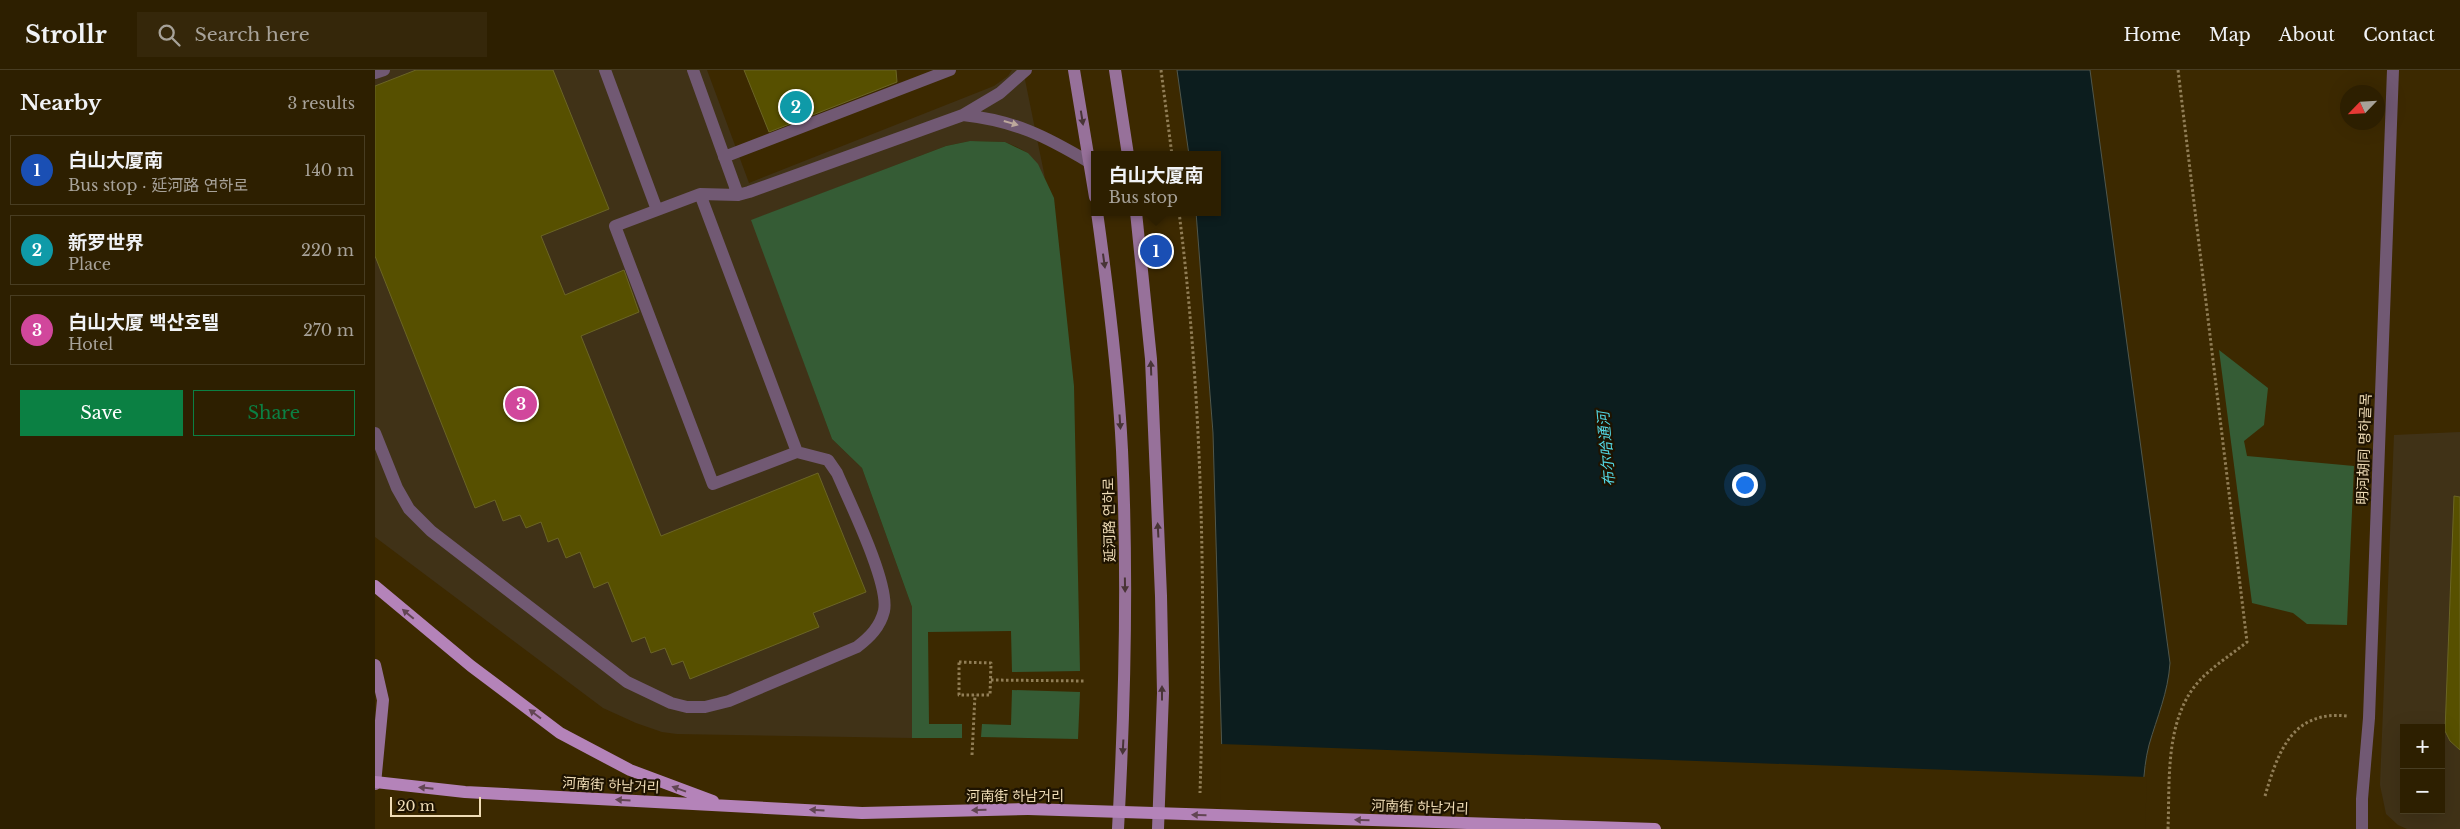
<!DOCTYPE html>
<meta charset="utf-8">
<style>
:root{--surface:#2d1f00;--page:#35270a;--text:#f1f3f6;--muted:#a7a299;--line:#483d22;--accent:#0b8043}
body{margin:0;font-family:"Libre Baskerville","Noto Sans SC","Noto Sans KR",serif;background:var(--page);color:var(--text)}
.controls{position:absolute;right:15px;bottom:15px;display:grid;overflow:hidden;border-radius:0px;box-shadow:0 5px 20px #0002}
.controls button{width:45px;height:45px;display:grid;place-items:center;padding:0;border:0;border-bottom:1px solid var(--line);background:var(--surface);color:var(--text);font:25px sans-serif}
.compass{position:absolute;left:1965px;top:15px;width:45px;height:45px;border-radius:50%;background:var(--surface);box-shadow:0 5px 20px #0002;rotate:245deg}
.scale{position:absolute;left:15px;bottom:12px;width:91px;box-sizing:border-box;padding-left:5px;border:2px solid #f0ddb7;border-top:0;font-size:14px;line-height:18px;white-space:nowrap;color:#f0ddb7;-webkit-text-stroke:4px #1e1300;paint-order:stroke}
.you{position:absolute;left:1369px;top:414px;width:18px;height:18px;margin:-12px;border:4px solid #fff;border-radius:50%;background:#1a73e8;box-shadow:0 0 0 8px #1a73e833}
.badge{display:grid;place-items:center;width:32px;height:32px;border-radius:50%;background:var(--accent);color:#fff;font-size:16px;font-weight:700}
.pin{position:absolute;translate:-50% -50%;border:2px solid #fff;box-shadow:0 1px 5px #0006}
.popup{position:absolute;left:716px;top:81px;width:130px;height:65px;box-sizing:border-box;display:grid;place-content:center;border-radius:0px;background:var(--surface);filter:drop-shadow(0 1px 4px #0005);font-size:16px;white-space:nowrap;color:var(--muted)}
.popup b{font-size:19px;color:var(--text)}
.popup::after{content:'';position:absolute;left:50%;top:100%;margin-left:-10px;border:10px solid transparent;border-top-color:var(--surface)}
.list{margin:0;padding:0;list-style:none}
h2{display:flex;justify-content:space-between;align-items:center;height:65px;margin:0;padding:0 20px;font-size:21px}
h2 small{font-size:16px;font-weight:400;color:var(--muted)}
.list li{display:grid;grid-template-columns:32px 1fr auto;gap:15px;align-items:center;box-sizing:border-box;height:70px;margin:0 10px 10px;padding:0 10px;border:1px solid var(--line);border-radius:0px}
.list b{display:block;font-size:19px;white-space:nowrap}
.list p{margin:0;font-size:16px;white-space:nowrap;color:var(--muted)}
.list em{font-size:16px;font-style:normal;color:var(--muted)}
.actions{display:flex;gap:10px;padding:15px 20px}
.actions a{flex:1;padding:11px 0;border:1px solid var(--accent);border-radius:0px;text-align:center;font-size:18px;color:var(--accent)}
.actions .main{background:var(--accent);color:#fff}
.icon{flex:none;width:28px;height:28px;fill:none;stroke:currentColor;stroke-width:2;stroke-linecap:round;stroke-linejoin:round}
.map{position:relative;flex:none;width:2085px;height:759px;overflow:hidden}
header{display:flex;align-items:center;gap:30px;box-sizing:border-box;height:70px;padding:0 25px;background:var(--surface);border-bottom:1px solid var(--line)}
header strong{font-size:24px}
nav{display:flex;gap:28px;margin-inline-start:auto;font-size:18px}
.search{width:350px;height:45px;background:var(--page);display:flex;align-items:center;gap:12px;box-sizing:border-box;padding:0 18px;border-radius:0px;color:var(--muted);font-size:19px}
main{display:flex}
aside{flex:1;background:var(--surface)}
.map>svg:first-child{display:block}
.built{fill:#403217;fill-rule:evenodd}
.green{fill:#355c35}
.water{fill:#0c1d1e;stroke:#50574c}
.pier{fill:#3c2900}
.building{fill:#575000;stroke:#6b6525}
.lines{fill:none;stroke-linecap:round;stroke-linejoin:round}
.path{stroke:#917e56;stroke-width:3;stroke-dasharray:2.5 2.5;stroke-linecap:butt}
.service{stroke:#715973;stroke-width:12}
.minor{stroke:#715973;stroke-width:12}
.secondary{stroke:#97719a;stroke-width:12}
.primary{stroke:#b483b9;stroke-width:12}
.primary-bridge{stroke:#b483b9;stroke-width:12}
.oneway{fill:#483436}
.oneway2{fill:#bda89c}
.oneway3{fill:#624553}
.labels{text-anchor:middle;dominant-baseline:central;stroke-width:4.5;stroke-linejoin:round;paint-order:stroke}
.street-label{font-size:14px;fill:#f0ddb7;stroke:#1e1300}
.water-label{font-size:15px;font-style:italic;fill:#53d6e2;stroke:#1e1300}
</style>
<header>
<strong>Strollr</strong>
<div class="search"><svg class="icon" aria-label="search" viewBox="0 0 24 24"><circle cx="10" cy="10" r="6"/><path d="M15 15l6 6"/></svg>Search here</div>
<nav><a>Home</a><a>Map</a><a>About</a><a>Contact</a></nav>
</header>
<main>
<aside>
<h2>Nearby<small>3 results</small></h2>
<ul class="list">
<li><span class="badge" style="background:#1a4fb4">1</span><div><b>白山大厦南</b><p>Bus stop · 延河路 연하로</p></div><em>140 m</em></li>
<li><span class="badge" style="background:#0f9aa8">2</span><div><b>新罗世界</b><p>Place</p></div><em>220 m</em></li>
<li><span class="badge" style="background:#d1479c">3</span><div><b>白山大厦 백산호텔</b><p>Hotel</p></div><em>270 m</em></li>
</ul>
<div class="actions"><a class="main">Save</a><a>Share</a></div>
</aside>
<div class="map">
<svg width="2085" height="759" viewBox="0 0 2085 759">
<rect width="100%" height="100%" fill="#3c2900"/>
<path class="built" d="M 0,0 L 332,0 L 374,113 L 619,16 L 633,6 L 637,0 L 648,0 L 670,108 L 653,83 L 642,77 L 630,72 L 595,71 L 571,76 L 377,150 L 457,369 L 487,398 L 537,537 L 537,668 L 302,664 L 287,662 L 261,653 L 228,638 L 0,467 Z
M 2085,362 L 2085,759 L 2032,759 L 2023,755 L 2011,744 L 2005,715 L 2019,365 ZM 2029,658 L 2066,658 L 2066,740 L 2029,740 Z"/>
<path class="green" d="M 595,71 L 630,72 L 653,83 L 663,94 L 679,128 L 699,316 L 705,601 L 637,602 L 636,561 L 553,562 L 554,654 L 587,654 L 587,668 L 537,668 L 537,537 L 487,398 L 457,369 L 376,150 L 571,76 Z
M 1844,280 L 1893,318 L 1889,355 L 1869,371 L 1872,386 L 1979,396 L 1972,555 L 1932,554 L 1918,543 L 1877,533 Z
M 637,620 L 705,622 L 703,669 L 606,667 L 607,654 L 636,655 Z"/>
<path class="water" d="M 802,0 L 1715,0 L 1795,593 C 1793,623 1782,647 1774,675 C 1767,702 1768,731 1767,759 L 849,759 L 838,363 L 821,142 L 842,142 L 842,85 L 814,85 Z"/>
<path class="pier" d="M 845,674 L 1772,707 L 1770,759 L 846,759 Z"/>
<path class="building" d="M 41,0 L 178,0 L 234,139 L 166,166 L 190,225 L 249,200 L 264,242 L 206,266 L 286,466 L 443,403 L 491,522 L 438,543 L 444,557 L 315,609 L 308,591 L 297,595 L 290,578 L 276,583 L 270,567 L 257,572 L 233,512 L 219,518 L 205,482 L 191,488 L 183,468 L 173,472 L 166,452 L 151,458 L 145,445 L 128,451 L 120,430 L 100,438 L 0,186 L 0,16 Z
M 369,0 L 521,0 L 522,12 L 394,62 Z
M 2079,426 L 2085,427 L 2085,680 L 2075,671 L 2070,661 Z"/>
<g class="lines">
<path class="path" d="M 786,0 L 797,85
M 804,142 C 828,332 831,532 825,723
M 584,592 L 616,593 L 615,625 L 584,625 Z
M 616,610 L 711,611
M 597,685 L 600,625
M 1890,726 C 1903,682 1917,640 1972,646
M 1793,759 C 1795,710 1789,646 1827,608 C 1840,595 1857,584 1872,572 L 1803,0"/>
<path class="service" d="M 230,0 L 282,140
M 318,0 L 363,125
M 0,3 L 9,0
M 588,45 C 641,51 670,66 714,92
M 349,87 L 575,0
M 0,363 L 22,418 L 34,439 L 56,461 L 252,612 L 296,633 L 312,637 L 330,637 L 354,631 L 482,577 C 495,567 505,557 509,541 C 515,514 474,431 462,403 L 453,390 L 422,382 L 325,124
M 422,382 L 338,414 L 240,156 L 325,124 L 363,125 L 374,122 L 588,45 L 625,23 L 651,0"/>
<path class="minor" d="M 1987,759 L 1987,729 L 1994,648 L 2018,0"/>
<path class="secondary" d="M 699,0 L 720,127
M 740,0 L 753,85
M 722,142 C 733,221 743,300 747,380 C 753,506 750,633 743,759
M 761,142 L 776,289 L 786,526 L 788,623 L 783,759
M 0,595 L 8,630 L 0,714"/>
<path class="primary" d="M 0,516 L 96,596 L 185,663 L 255,700 L 338,731
M 0,712 L 90,722 L 487,743 L 653,739"/>
<path class="primary-bridge" d="M 653,739 L 1280,759"/>
</g>
<defs><path id="oneway-solid" d="M-6-.8H1V-3.2L6.5 0L1 3.2V.8H-6Z" transform="scale(1.25)"/></defs>
<g class="oneway">
<use href="#oneway-solid" transform="translate(707 48) rotate(81)"/>
<use href="#oneway-solid" transform="translate(729 191) rotate(82)"/>
<use href="#oneway-solid" transform="translate(776 298) rotate(-92)"/>
<use href="#oneway-solid" transform="translate(745 352) rotate(86)"/>
<use href="#oneway-solid" transform="translate(783 460) rotate(-93)"/>
<use href="#oneway-solid" transform="translate(750 515) rotate(89)"/>
<use href="#oneway-solid" transform="translate(787 623) rotate(-90)"/>
<use href="#oneway-solid" transform="translate(748 677) rotate(93)"/>
</g>
<use class="oneway2" href="#oneway-solid" transform="translate(636 53) rotate(16)"/>
<g class="oneway3">
<use href="#oneway-solid" transform="translate(33 544) rotate(-140)"/>
<use href="#oneway-solid" transform="translate(160 644) rotate(-143)"/>
<use href="#oneway-solid" transform="translate(51 718) rotate(-174)"/>
<use href="#oneway-solid" transform="translate(304 719) rotate(-160)"/>
<use href="#oneway-solid" transform="translate(248 730) rotate(-177)"/>
<use href="#oneway-solid" transform="translate(442 740) rotate(-177)"/>
<use href="#oneway-solid" transform="translate(604 740) rotate(179)"/>
<use href="#oneway-solid" transform="translate(824 745) rotate(-178)"/>
<use href="#oneway-solid" transform="translate(987 750) rotate(-178)"/>
</g>
<g class="labels">
<g class="street-label">
<text transform="translate(1989 379) rotate(-88)">明河胡同 명하골목</text>
<text transform="translate(734 450) rotate(-91)">延河路 연하로</text>
<text transform="translate(236 715) rotate(3)">河南街 하남거리</text>
<text x="640" y="726">河南街 하남거리</text>
<text transform="translate(1045 737) rotate(2)">河南街 하남거리</text>
</g>
<g class="water-label">
<text transform="translate(1231 379) rotate(-95)">布尔哈通河</text>
</g>
</g>
</svg>
<div class="controls">
<button>+</button>
<button>−</button>
</div>
<svg class="compass" viewBox="-18 -18 36 36"><path d="M0-13l5 13h-10z" fill="#e53935"/><path d="M0 13l5-13h-10z" fill="#a7a299"/></svg>
<div class="scale">20 m</div>
<div class="you"></div>
<div class="pin badge" style="left:781px;top:181px;background:#1a4fb4">1</div>
<div class="popup"><b>白山大厦南</b>Bus stop</div>
<div class="pin badge" style="left:421px;top:37px;background:#0f9aa8">2</div>
<div class="pin badge" style="left:146px;top:334px;background:#d1479c">3</div>
</div>
</main>
